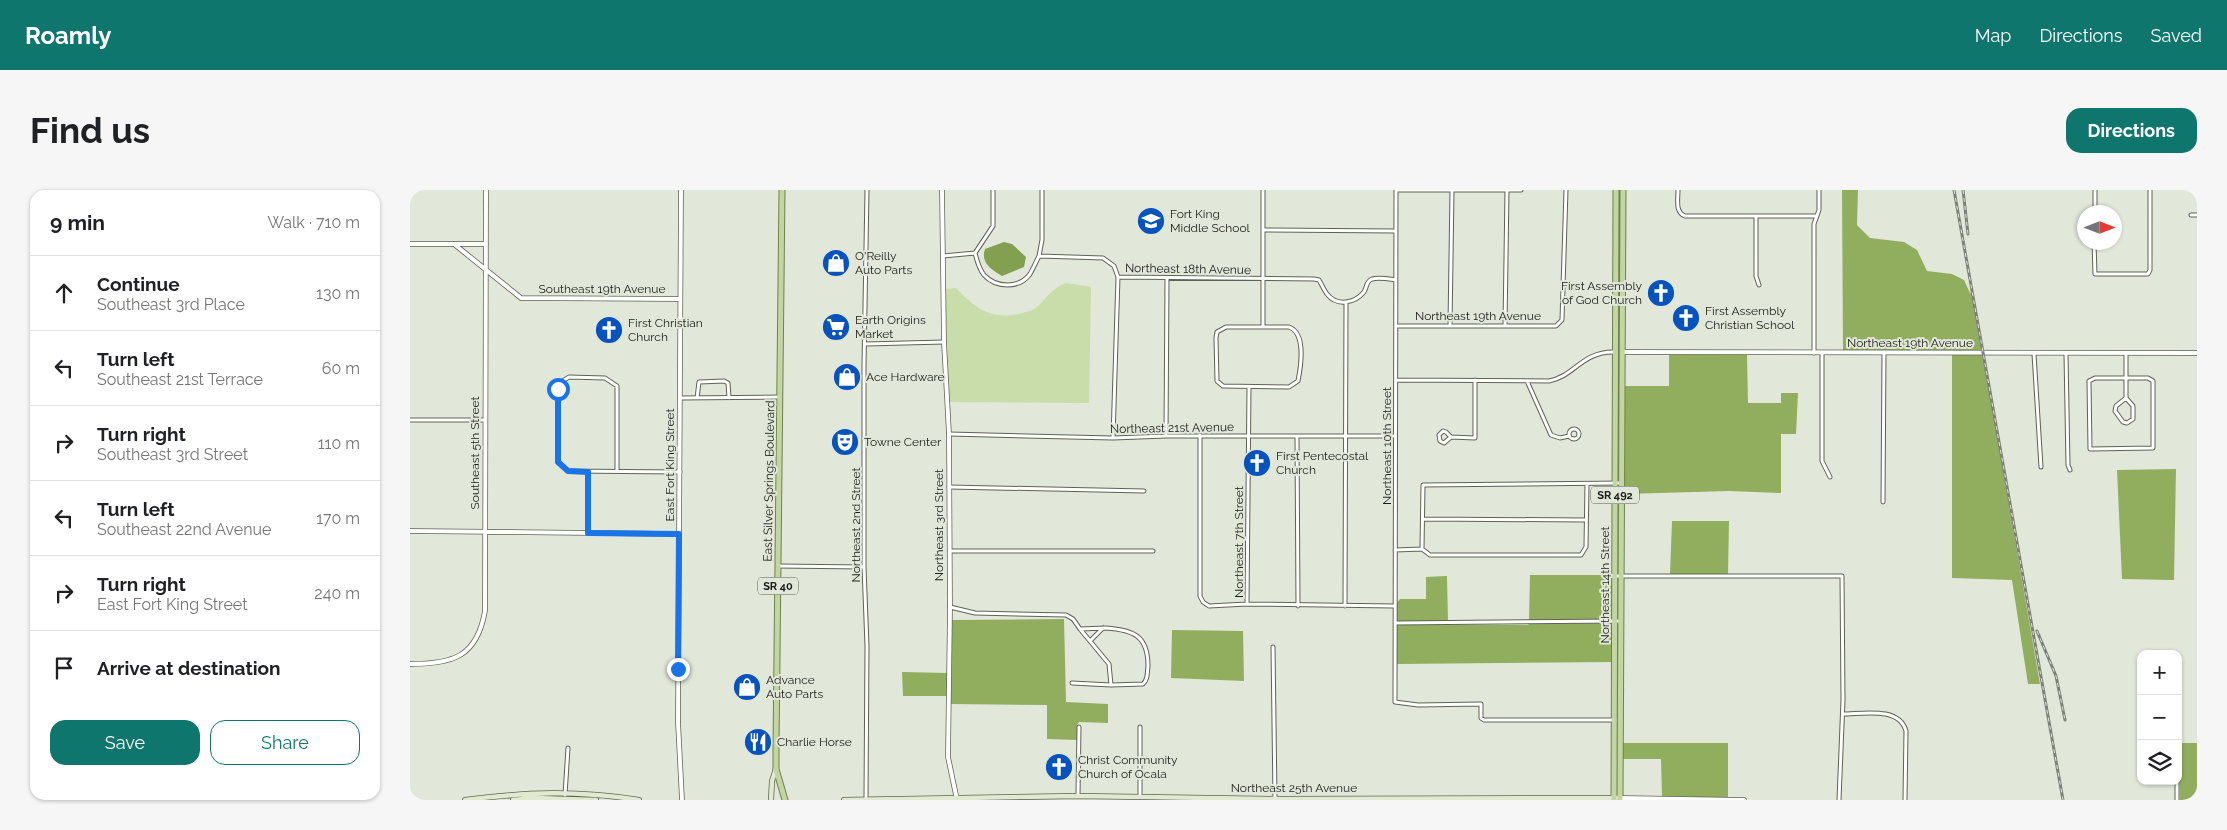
<!DOCTYPE html>
<meta charset="utf-8">
<style>
:root{--surface:#fff;--page:#f6f6f6;--text:#202124;--muted:#757577;--line:#e0e0e0;--accent:#0f766e}
body{margin:0;font-family:Raleway,sans-serif;background:var(--page);color:var(--text)}
.controls{position:absolute;right:15px;bottom:15px;display:grid;overflow:hidden;border-radius:10px;box-shadow:0 1px 4px #0004}
.controls button{width:45px;height:45px;display:grid;place-items:center;padding:0;border:0;border-bottom:1px solid var(--line);background:var(--surface);color:var(--text);font:25px sans-serif}
.compass{position:absolute;left:1667px;top:15px;width:45px;height:45px;border-radius:50%;background:var(--surface);box-shadow:0 1px 4px #0004;rotate:90deg}
.stop{position:absolute;width:15px;height:15px;margin:-11px;border:4px solid #1a73e8;border-radius:50%;background:#fff}
.stop.end{background:#1a73e8;border-color:#fff;box-shadow:0 1px 5px #0008}
.list{margin:0;padding:0;list-style:none}
h2{display:flex;justify-content:space-between;align-items:center;height:65px;margin:0;padding:0 20px;font-size:21px}
h2 small{font-size:16px;font-weight:400;color:var(--muted)}
.list li{display:grid;grid-template-columns:32px 1fr auto;gap:15px;align-items:center;box-sizing:border-box;height:75px;padding:0 20px;border-top:1px solid var(--line)}
.list b{display:block;font-size:19px;white-space:nowrap}
.list p{margin:0;font-size:16px;white-space:nowrap;color:var(--muted)}
.list em{font-size:16px;font-style:normal;color:var(--muted)}
.actions{display:flex;gap:10px;padding:15px 20px}
.actions a{flex:1;padding:11px 0;border:1px solid var(--accent);border-radius:15px;text-align:center;font-size:18px;color:var(--accent)}
.actions .main{background:var(--accent);color:#fff}
.icon{flex:none;width:28px;height:28px;fill:none;stroke:currentColor;stroke-width:2;stroke-linecap:round;stroke-linejoin:round}
.map{position:relative;flex:none;width:1787px;height:610px;overflow:hidden;border-radius:15px}
header{display:flex;align-items:center;gap:30px;box-sizing:border-box;height:70px;padding:0 25px;background:var(--accent);color:#fff}
header strong{font-size:24px}
nav{display:flex;gap:28px;margin-inline-start:auto;font-size:18px}
.intro{display:flex;align-items:center;justify-content:space-between;box-sizing:border-box;height:120px;padding:0 30px}
h1{margin:0;font-size:35px}
.button{padding:12px 22px;border-radius:15px;background:var(--accent);color:#fff;font-size:18px;font-weight:700}
main{display:flex;gap:30px;padding:0 30px}
aside{flex:1;background:var(--surface);border-radius:15px;box-shadow:0 1px 4px #0004}
.map>svg:first-child{display:block}
.green{fill:#c9ddaa}
.forest{fill:#91ae5f}
.water{fill:#83a051}
.lines{fill:none;stroke-linecap:round;stroke-linejoin:round}
.minor-casing{stroke:#5e6356;stroke-width:5}
.tertiary-casing{stroke:#5e6356;stroke-width:5.5}
.secondary-casing{stroke:#5e6356;stroke-width:6}
.primary-casing{stroke:#6e824b;stroke-width:7}
.minor{stroke:#fff;stroke-width:3}
.tertiary{stroke:#fff;stroke-width:4}
.secondary{stroke:#e1ead1;stroke-width:4.5}
.primary{stroke:#c3d5a3;stroke-width:5}
.rail-casing{stroke:#7c8077;stroke-width:3}
.rail{stroke:#e1e7d9;stroke-width:1;stroke-dasharray:4;stroke-linecap:butt}
.route{stroke:#1a73e8;stroke-width:6}
.labels{text-anchor:middle;dominant-baseline:central;stroke-width:4;stroke-linejoin:round;paint-order:stroke}
.shield{fill:#e1e7d9;stroke:#565a52;stroke-width:1}
.shield-label{font-size:11px;font-weight:bold;fill:#1b1d18}
.poi-label{font-size:12px;fill:#1b1d18;stroke:#e1e7d9;text-anchor:start}
.street-label{font-size:12px;fill:#1b1d18;stroke:#e1e7d9}
</style>
<header>
<strong>Roamly</strong>
<nav><a>Map</a><a>Directions</a><a>Saved</a></nav>
</header>
<div class="intro"><h1>Find us</h1><a class="button">Directions</a></div>
<main>
<aside>
<h2>9 min<small>Walk · 710 m</small></h2>
<ul class="list">
<li><svg class="icon" aria-label="ahead" viewBox="0 0 24 24"><path d="M12 20V5M6 11l6-6 6 6"/></svg><div><b>Continue</b><p>Southeast 3rd Place</p></div><em>130 m</em></li>
<li><svg class="icon" aria-label="left" viewBox="0 0 24 24"><path d="M17 20v-9H6M10 6l-5 5 5 5"/></svg><div><b>Turn left</b><p>Southeast 21st Terrace</p></div><em>60 m</em></li>
<li><svg class="icon" aria-label="right" viewBox="0 0 24 24"><path d="M7 20v-9h11M14 6l5 5-5 5"/></svg><div><b>Turn right</b><p>Southeast 3rd Street</p></div><em>110 m</em></li>
<li><svg class="icon" aria-label="left" viewBox="0 0 24 24"><path d="M17 20v-9H6M10 6l-5 5 5 5"/></svg><div><b>Turn left</b><p>Southeast 22nd Avenue</p></div><em>170 m</em></li>
<li><svg class="icon" aria-label="right" viewBox="0 0 24 24"><path d="M7 20v-9h11M14 6l5 5-5 5"/></svg><div><b>Turn right</b><p>East Fort King Street</p></div><em>240 m</em></li>
<li><svg class="icon" aria-label="arrive" viewBox="0 0 24 24"><path d="M6 21V4h12l-3 4 3 4H6"/></svg><div><b>Arrive at destination</b></div></li>
</ul>
<div class="actions"><a class="main">Save</a><a>Share</a></div>
</aside>
<div class="map">
<svg width="1787" height="610" viewBox="0 0 1787 610">
<rect width="100%" height="100%" fill="#e1e7d9"/>
<path class="green" d="M 656,93 L 681,97 L 679,213 L 539,212 L 535,99 L 546,98 C 566,119 582,131 613,123 C 618,121 623,121 627,117 C 637,108 642,98 656,93 Z"/>
<path class="forest" d="M 1432,0 L 1448,0 L 1447,35 L 1460,48 L 1494,52 L 1507,60 L 1517,81 L 1542,84 L 1554,90 L 1560,103 L 1563,104 L 1573,161 L 1433,160 Z
M 1259,165 L 1337,165 L 1338,213 L 1371,213 L 1371,203 L 1388,203 L 1386,244 L 1371,244 L 1371,303 L 1319,301 L 1214,304 L 1214,196 L 1259,196 Z
M 1542,165 L 1573,165 L 1630,494 L 1618,494 L 1602,390 L 1542,388 Z
M 1766,279 L 1764,390 L 1712,389 L 1707,280 Z
M 1262,331 L 1319,331 L 1318,384 L 1260,384 Z
M 1120,385 L 1203,385 L 1202,429 L 1119,430 Z
M 1037,386 L 1038,431 L 987,431 L 986,414 L 990,409 L 1016,409 L 1016,387 Z
M 654,429 L 656,512 L 698,514 L 698,533 L 669,532 L 667,535 L 667,550 L 637,549 L 637,515 L 541,514 L 542,430 Z
M 1202,433 L 1202,472 L 987,474 L 987,435 L 1118,435 L 1119,434 Z
M 762,440 L 833,441 L 834,491 L 761,488 Z
M 492,482 L 537,483 L 537,506 L 493,506 Z
M 1213,553 L 1318,553 L 1318,608 L 1252,606 L 1251,569 L 1213,569 Z
M 1769,553 L 1787,553 L 1787,610 L 1770,610 Z"/>
<path class="water" d="M 594,52 L 602,54 L 616,67 L 614,77 L 592,86 C 582,80 570,73 575,59 Z"/>
<g class="lines">
<defs>
<path id="minor" d="M 986,0 L 985,512 L 1008,515 L 1071,514 L 1071,528 L 1074,530 L 1205,530
M 986,0 L 1111,0
M 1268,0 C 1268,10 1265,22 1275,26 L 1406,26
M 1685,22 L 1685,0
M 1781,25 L 1787,25
M 1346,26 L 1346,86 L 1349,95
M 853,40 L 986,41
M 1684,52 L 1685,84 L 1738,84 L 1740,80 L 1740,0
M 565,63 C 567,71 569,79 574,85 C 586,98 609,99 620,84 C 623,79 626,72 629,66 L 693,68 L 704,76 L 708,87 L 904,89 L 909,90 C 912,95 914,100 917,104 C 927,117 945,113 954,102 C 957,97 956,91 962,89 C 969,87 979,89 986,90
M 565,63 L 583,36 L 583,0
M 533,66 L 565,63
M 629,66 L 632,50 L 632,0
M 986,136 L 1146,136 L 1152,130 L 1156,0
M 1040,136 L 1042,0
M 1095,136 L 1097,0
M 816,137 L 879,137 C 896,143 891,176 888,191 L 879,197 L 813,196 L 807,191 L 806,148 L 807,142 Z
M 853,137 L 853,0
M 456,154 L 534,152
M 1404,163 L 1404,34 L 1409,20 L 1409,0
M 1412,163 L 1412,271 L 1420,287
M 1624,164 L 1631,277
M 1656,164 L 1658,275 L 1660,280
M 986,190 L 1139,191 C 1165,186 1172,161 1205,162
M 1117,191 L 1141,245 L 1150,248 L 1159,246
M 270,208 L 369,207
M 287,208 L 289,192 L 314,191 L 318,193 L 319,208
M 1716,208 L 1706,216 L 1705,221 L 1713,232 L 1717,233 L 1723,229 L 1723,216 L 1716,208 L 1716,188 L 1685,188 L 1679,191 L 1680,259 L 1743,258 L 1743,191 L 1738,188 L 1716,188 L 1716,164
M 0,230 L 75,230
M1159 244a5 5 0 1 1 10 0a5 5 0 1 1-10 0Z
M 539,244 L 703,248 L 756,246 L 985,246
M 790,245 L 790,406 L 793,412 L 799,416 L 837,414 L 984,416
M 756,246 L 757,88
M 887,246 L 888,416
M 1041,247 L 1034,253 L 1030,251 L 1029,245 L 1033,241 L 1036,242 L 1041,247 L 1065,248 L 1065,190
M 703,248 L 708,87
M 207,281 L 207,196 L 195,188 L 159,187 L 151,192 L 148,199 L 148,272 L 158,281 L 270,282
M 539,297 L 734,301
M 1473,312 L 1474,162
M 1013,329 L 1176,330
M 178,343 L 178,282
M 1012,359 L 1013,295 L 1211,293
M 985,360 L 1012,359 L 1020,365 L 1171,365 L 1176,357 L 1177,294
M 540,361 L 743,361
M 368,376 L 454,377
M 1205,386 L 1432,386 L 1433,510 L 1429,610
M 837,414 L 839,197
M 935,416 L 936,113
M 540,417 L 565,423 L 656,425 L 663,429 L 670,439
M 985,433 L 1211,431
M 696,438 C 724,440 738,446 738,476 C 737,484 738,489 733,494 L 701,495 L 699,474 L 670,439 Z
M 680,451 L 693,438
M 863,457 L 865,608
M 662,493 L 701,495
M 1433,524 C 1452,524 1489,516 1496,541 L 1495,610
M 1767,591 L 1767,610
M 155,605 L 158,558
M 668,606 L 669,537
M 730,607 L 730,537
M 456,609 L 457,456 L 454,377 L 454,175 L 457,0"/>
<path id="tertiary" d="M 271,0 L 268,532 L 272,610
M 532,0 L 534,152 L 539,244 L 540,417 L 538,567 L 547,610
M 0,54 L 76,54
M 44,54 L 111,108 L 270,109
M 1212,162 L 1787,163
M 0,341 L 269,344
M 0,474 C 43,474 67,467 75,421 L 76,0
M 1210,608 L 1334,610"/>
<path id="secondary" d="M 55,610 C 117,602 167,600 229,610
M 103,610 L 125,608 L 186,610
M 361,610 L 362,591 L 366,579
M 434,610 L 668,606 L 870,609 L 1210,608"/>
<path id="primary" d="M 372,0 L 366,557 L 366,579 L 375,610
M 1204,610 L 1206,0
M 1210,610 L 1213,0"/>
</defs>
<use href="#minor" class="minor-casing"/>
<use href="#tertiary" class="tertiary-casing"/>
<use href="#secondary" class="secondary-casing"/>
<use href="#primary" class="primary-casing"/>
<use href="#minor" class="minor"/>
<use href="#tertiary" class="tertiary"/>
<use href="#secondary" class="secondary"/>
<use href="#primary" class="primary"/>
<defs>
<path id="rail" d="M 1544,0 L 1653,610
M 1553,0 L 1558,44
M 1627,441 L 1646,486 L 1655,530"/>
</defs>
<use href="#rail" class="rail-casing"/>
<use href="#rail" class="rail"/>
</g>
<g class="lines">
<path class="route" d="M 148,199 L 148,272 L 158,281 L 178,282 L 178,343 L 269,344 L 268,479"/>
</g>
<defs>
<symbol id="school-disc" viewBox="-11 -11 22 22"><circle r="9.5" fill="#0753bd" stroke="#e1e7d9"/><path d="M0-5L7-2L0 1L-7-2ZM-4 1L0 2.5L4 1V4Q0 6-4 4Z" fill="#fff"/></symbol>
<symbol id="shop-disc" viewBox="-11 -11 22 22"><circle r="9.5" fill="#0753bd" stroke="#e1e7d9"/><path d="M-5-2.5h2.3a2.7 3.5 0 0 1 5.4 0H5L5.5 6h-11ZM-1.5-2.5h3a1.5 2.3 0 0 0-3 0Z" fill="#fff"/></symbol>
<symbol id="church-disc" viewBox="-11 -11 22 22"><circle r="9.5" fill="#0753bd" stroke="#e1e7d9"/><path d="M-1.2-6h2.4v3.5h3.3v2.4h-3.3V6h-2.4V-.1h-3.3v-2.4h3.3Z" fill="#fff"/></symbol>
<symbol id="supermarket-disc" viewBox="-11 -11 22 22"><circle r="9.5" fill="#0753bd" stroke="#e1e7d9"/><path d="M-6-5.5h2.5l.6 2H6L4.5 2H-2.5L-4.4-4H-6ZM-1.5 3.2a1.3 1.3 0 1 0 .1 0ZM3 3.2a1.3 1.3 0 1 0 .1 0Z" fill="#fff"/></symbol>
<symbol id="theatre-disc" viewBox="-11 -11 22 22"><circle r="9.5" fill="#0753bd" stroke="#e1e7d9"/><path d="M-5-5.5Q0-4 5-5.5V0Q5 5 0 6Q-5 5-5 0ZM-3.3-2.5H-1v1.5H-3.3ZM1-2.5H3.3v1.5H1ZM-2.8 1Q0 5.5 2.8 1Z" fill="#fff"/></symbol>
<symbol id="restaurant-disc" viewBox="-11 -11 22 22"><circle r="9.5" fill="#0753bd" stroke="#e1e7d9"/><path d="M-5-6h1v4h1v-4h1v4h1v-4h1v5L-1.5 .5V6h-2V.5L-5-1ZM5-6V6H3V1.5H1.5Q1.5-4 5-6Z" fill="#fff"/></symbol>
</defs>
<g fill-rule="evenodd">
<use href="#school-disc" x="725" y="15" width="32" height="32"/>
<use href="#shop-disc" x="410" y="57" width="32" height="32"/>
<use href="#church-disc" x="1235" y="87" width="32" height="32"/>
<use href="#church-disc" x="1260" y="112" width="32" height="32"/>
<use href="#supermarket-disc" x="410" y="121" width="32" height="32"/>
<use href="#church-disc" x="183" y="124" width="32" height="32"/>
<use href="#shop-disc" x="421" y="171" width="32" height="32"/>
<use href="#theatre-disc" x="419" y="236" width="32" height="32"/>
<use href="#church-disc" x="831" y="257" width="32" height="32"/>
<use href="#shop-disc" x="321" y="481" width="32" height="32"/>
<use href="#restaurant-disc" x="332" y="536" width="32" height="32"/>
<use href="#church-disc" x="633" y="561" width="32" height="32"/>
</g>
<g class="labels">
<g class="shield">
<rect x="1181" y="296.5" width="48" height="17" rx="4"/>
<rect x="348" y="387.5" width="40" height="17" rx="4"/>
</g>
<g class="shield-label">
<text x="1205" y="305">SR 492</text>
<text x="368" y="396">SR 40</text>
</g>
<g class="poi-label">
<text x="760" y="24">Fort King<tspan x="760" dy="14">Middle School</tspan></text>
<text x="445" y="66">O'Reilly<tspan x="445" dy="14">Auto Parts</tspan></text>
<text x="1232" y="96" text-anchor="end">First Assembly<tspan x="1232" dy="14">of God Church</tspan></text>
<text x="1295" y="121">First Assembly<tspan x="1295" dy="14">Christian School</tspan></text>
<text x="445" y="130">Earth Origins<tspan x="445" dy="14">Market</tspan></text>
<text x="218" y="133">First Christian<tspan x="218" dy="14">Church</tspan></text>
<text x="456" y="187">Ace Hardware</text>
<text x="454" y="252">Towne Center</text>
<text x="866" y="266">First Pentecostal<tspan x="866" dy="14">Church</tspan></text>
<text x="356" y="490">Advance<tspan x="356" dy="14">Auto Parts</tspan></text>
<text x="367" y="552">Charlie Horse</text>
<text x="668" y="570">Christ Community<tspan x="668" dy="14">Church of Ocala</tspan></text>
</g>
<g class="street-label">
<text transform="translate(778 79) rotate(1)">Northeast 18th Avenue</text>
<text x="192" y="99">Southeast 19th Avenue</text>
<text x="1068" y="126">Northeast 19th Avenue</text>
<text x="1500" y="153">Northeast 19th Avenue</text>
<text transform="translate(762 238) rotate(-1)">Northeast 21st Avenue</text>
<text transform="translate(977 256) rotate(-90)">Northeast 10th Street</text>
<text transform="translate(65 263) rotate(-90)">Southeast 5th Street</text>
<text transform="translate(260 275) rotate(-90)">East Fort King Street</text>
<text transform="translate(359 291) rotate(-89)">East Silver Springs Boulevard</text>
<text transform="translate(446 335) rotate(-90)">Northeast 2nd Street</text>
<text transform="translate(529 335) rotate(-90)">Northeast 3rd Street</text>
<text transform="translate(829 352) rotate(-90)">Northeast 7th Street</text>
<text transform="translate(1195 395) rotate(-90)">Northeast 14th Street</text>
<text x="884" y="598">Northeast 25th Avenue</text>
</g>
</g>
</svg>
<div class="controls">
<button>+</button>
<button>−</button>
<button><svg class="icon" aria-label="layers" viewBox="0 0 24 24"><path d="M12 4l9 5-9 5-9-5zM3 14l9 5 9-5"/></svg></button>
</div>
<svg class="compass" viewBox="-18 -18 36 36"><path d="M0-13l5 13h-10z" fill="#e53935"/><path d="M0 13l5-13h-10z" fill="#757577"/></svg>
<div class="stop" style="left:148px;top:199px"></div>
<div class="stop end" style="left:268px;top:479px"></div>
</div>
</main>
